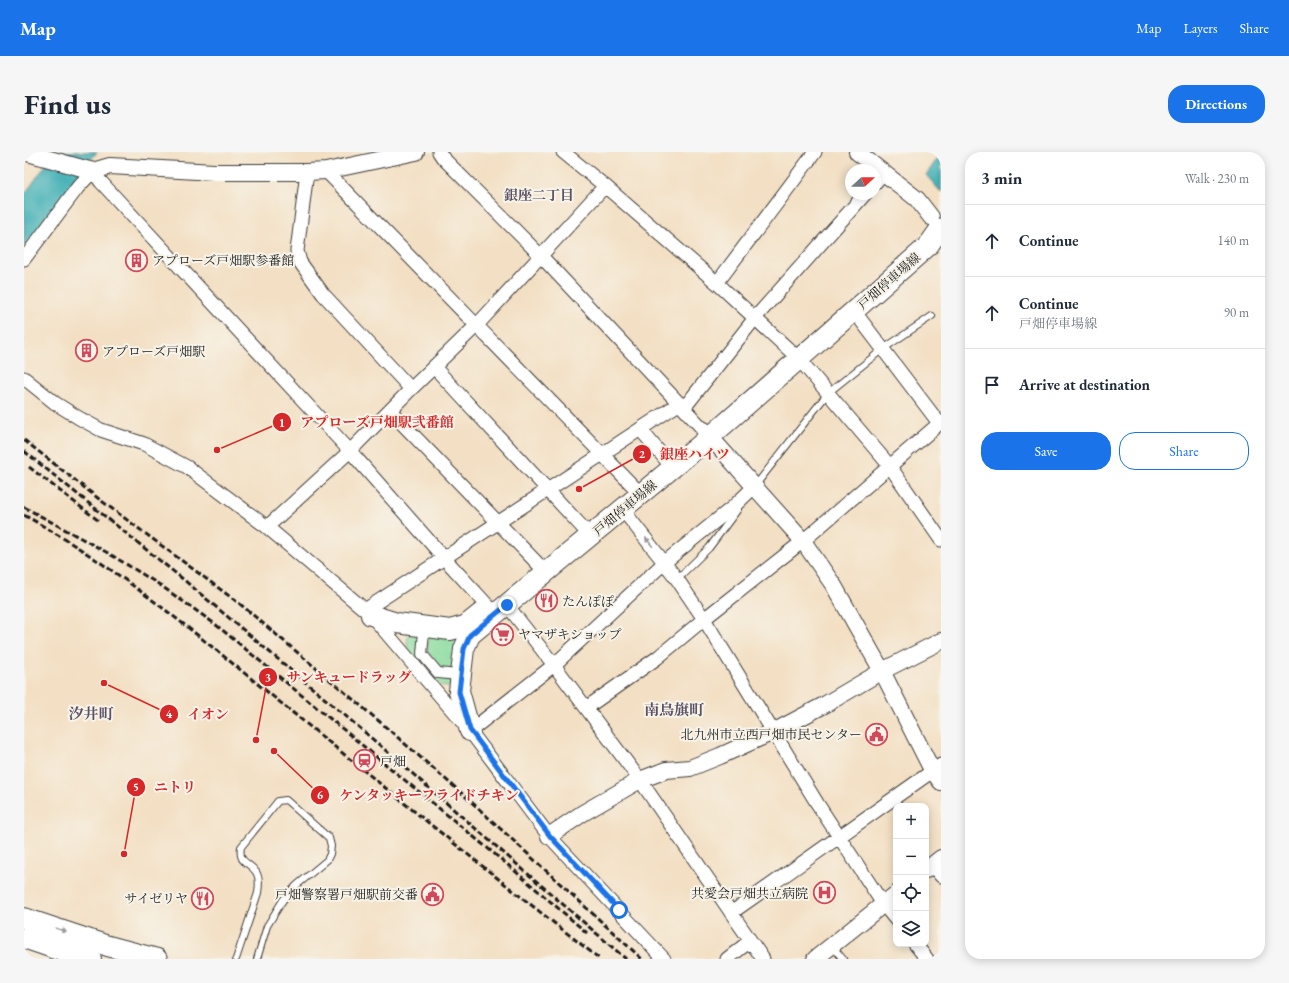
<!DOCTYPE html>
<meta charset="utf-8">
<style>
:root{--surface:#fff;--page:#f6f6f7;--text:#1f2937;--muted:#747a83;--line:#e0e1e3;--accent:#1a73e8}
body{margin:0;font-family:"EB Garamond","Noto Serif JP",serif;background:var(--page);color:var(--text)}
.controls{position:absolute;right:12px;bottom:12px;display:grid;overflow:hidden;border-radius:8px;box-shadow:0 2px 10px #0003}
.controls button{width:36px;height:36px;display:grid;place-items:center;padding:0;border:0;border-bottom:1px solid var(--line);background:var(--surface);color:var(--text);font:20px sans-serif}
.compass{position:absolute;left:821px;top:12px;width:36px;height:36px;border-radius:50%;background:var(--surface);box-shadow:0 2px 10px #0003;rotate:69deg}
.stop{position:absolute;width:12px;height:12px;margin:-9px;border:3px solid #1a73e8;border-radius:50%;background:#fff}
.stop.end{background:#1a73e8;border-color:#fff;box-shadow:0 1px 4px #0008}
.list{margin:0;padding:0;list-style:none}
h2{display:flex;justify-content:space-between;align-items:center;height:52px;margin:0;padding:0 16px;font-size:17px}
h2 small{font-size:13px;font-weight:400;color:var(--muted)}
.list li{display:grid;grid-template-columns:26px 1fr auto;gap:12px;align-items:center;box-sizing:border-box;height:72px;padding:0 16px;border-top:1px solid var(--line)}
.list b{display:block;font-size:15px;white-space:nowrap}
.list p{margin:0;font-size:13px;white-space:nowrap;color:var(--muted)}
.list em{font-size:13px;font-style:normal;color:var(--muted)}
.actions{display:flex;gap:8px;padding:12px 16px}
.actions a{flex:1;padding:9px 0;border:1px solid var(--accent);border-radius:16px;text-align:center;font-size:14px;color:var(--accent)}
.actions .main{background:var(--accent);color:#fff}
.icon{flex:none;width:22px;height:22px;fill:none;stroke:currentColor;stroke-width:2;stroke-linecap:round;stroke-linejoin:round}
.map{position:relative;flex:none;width:917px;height:807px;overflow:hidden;border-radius:16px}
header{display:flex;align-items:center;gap:24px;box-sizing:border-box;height:56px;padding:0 20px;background:var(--accent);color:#fff}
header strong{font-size:19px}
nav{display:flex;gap:22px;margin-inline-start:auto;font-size:14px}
.intro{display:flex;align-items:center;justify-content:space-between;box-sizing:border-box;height:96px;padding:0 24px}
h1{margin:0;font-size:28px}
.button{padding:10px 18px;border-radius:16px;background:var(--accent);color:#fff;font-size:14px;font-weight:700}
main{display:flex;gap:24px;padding:0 24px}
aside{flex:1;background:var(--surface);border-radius:16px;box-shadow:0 2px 10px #0003}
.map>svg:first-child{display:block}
.green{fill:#84d99b;stroke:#507a5c}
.water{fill:#3daeb5;stroke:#2c6568}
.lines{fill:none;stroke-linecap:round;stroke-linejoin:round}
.service-casing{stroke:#3c3935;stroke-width:8}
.pedestrian-casing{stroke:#3c3935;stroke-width:12}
.minor-casing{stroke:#3c3935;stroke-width:15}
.tertiary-casing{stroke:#3c3935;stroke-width:18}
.primary-casing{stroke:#3c3935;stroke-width:22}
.trunk-casing{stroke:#3c3935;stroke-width:23}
.service{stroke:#fff;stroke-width:6}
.pedestrian{stroke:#fff;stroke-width:10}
.minor{stroke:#fff;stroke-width:13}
.tertiary{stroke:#fff;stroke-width:16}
.primary{stroke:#fff;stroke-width:20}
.trunk{stroke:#fff;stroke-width:21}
.rail{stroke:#1c1c1c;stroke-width:3;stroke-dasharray:6 3;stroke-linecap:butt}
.oneway{fill:#999}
.route{stroke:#1a73e8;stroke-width:5}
.labels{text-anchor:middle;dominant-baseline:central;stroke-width:4;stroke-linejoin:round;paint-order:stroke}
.poi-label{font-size:13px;fill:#1c1c1c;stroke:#f7f3e8;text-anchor:start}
.street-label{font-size:13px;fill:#1c1c1c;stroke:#f7f3e8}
.neighbourhood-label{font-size:14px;font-weight:bold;fill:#5b5166;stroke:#f7f3e8}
.quarter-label{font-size:15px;font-weight:bold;fill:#5b5166;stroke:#f7f3e8}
.leader{fill:none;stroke:#d62828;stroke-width:1.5}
.callout-dot{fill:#d62828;stroke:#f7f3e8;stroke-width:1.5}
.mark-label{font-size:12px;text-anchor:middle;font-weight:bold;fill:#fff}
.callout-label{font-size:14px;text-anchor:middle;font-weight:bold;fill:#d62828;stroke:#f7f3e8;stroke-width:4;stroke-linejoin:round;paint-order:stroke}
</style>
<header>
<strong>Map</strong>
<nav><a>Map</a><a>Layers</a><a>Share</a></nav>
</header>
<div class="intro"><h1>Find us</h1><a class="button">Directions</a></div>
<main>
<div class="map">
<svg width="917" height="807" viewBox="0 0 917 807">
<rect width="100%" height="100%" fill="#f7f3e8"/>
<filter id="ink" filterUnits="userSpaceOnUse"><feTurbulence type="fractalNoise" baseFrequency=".025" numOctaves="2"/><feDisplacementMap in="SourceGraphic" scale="8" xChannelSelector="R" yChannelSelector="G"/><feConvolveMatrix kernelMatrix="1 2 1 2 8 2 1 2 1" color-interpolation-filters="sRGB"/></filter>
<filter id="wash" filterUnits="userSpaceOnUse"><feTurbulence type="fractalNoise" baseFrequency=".012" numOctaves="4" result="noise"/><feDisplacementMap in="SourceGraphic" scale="16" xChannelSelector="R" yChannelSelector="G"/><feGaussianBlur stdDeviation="0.9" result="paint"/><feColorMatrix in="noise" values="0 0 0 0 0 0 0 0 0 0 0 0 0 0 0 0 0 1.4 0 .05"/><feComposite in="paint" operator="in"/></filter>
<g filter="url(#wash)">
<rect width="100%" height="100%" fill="#f3dfc3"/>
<path class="green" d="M 396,478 L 394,507 L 393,508 C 385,499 379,493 386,481 Z
M 405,478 L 429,484 L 434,490 L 435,518 L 418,517 L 403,500 Z
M 408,519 L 433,526 L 427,535 C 416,536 412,529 405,522 Z"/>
<path class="water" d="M 31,0 L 73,0 L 0,95 L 0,43 Z
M 917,1 L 917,40 L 902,23 Z"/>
</g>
<g filter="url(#ink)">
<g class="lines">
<defs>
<path id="service" d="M 731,334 L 804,241 L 859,197 L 908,164
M 653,427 L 685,396 L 714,357
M 808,794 L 819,807
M 212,807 L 234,741 C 235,734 236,726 232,720 C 225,709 214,712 217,695 L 254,649 L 262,648 L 305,686 L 307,694 L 306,702 L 303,708 L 273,733 L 259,748 L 243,774 L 233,807"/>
<path id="pedestrian" d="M 400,479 L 398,502 L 414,521 L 434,523"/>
<path id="minor" d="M 415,0 L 419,6 L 516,103 L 680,278
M 539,0 L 581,34 L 693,131 L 775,207 L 865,313 L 917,388
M 302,19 L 611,336
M 283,20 L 273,99 L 276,110 L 299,142 L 387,237
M 851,31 L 860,20
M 0,107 L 54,35 L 69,19 L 77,30 L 326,299 L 420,406 L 465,455
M 693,131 L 791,0
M 830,159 L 915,271
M 410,215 L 560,377
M 0,226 L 31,251 L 55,266 L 77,278 L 120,292 L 163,315 L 243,375 L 347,463 L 446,579 L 525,684 L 640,807
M 660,256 L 731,166 L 841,42
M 366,259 L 516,414
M 616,277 L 643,309
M 599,358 L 653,427 L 680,467 L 793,651 L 859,752 L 872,768
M 243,375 L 326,299 L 387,237 L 453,173 L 581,34
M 483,453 L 530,513 L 616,628 L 739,807
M 341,458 L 656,251
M 562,556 L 633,506 L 680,467 L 779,389 L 917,270
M 446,579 L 530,513 L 641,410 L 709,355 L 731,334
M 908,713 L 917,724
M 707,761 L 917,613
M 891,792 L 903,807
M 703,807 L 726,789"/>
<path id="tertiary" d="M 0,0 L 69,19 L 86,14 L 190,20 L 283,20 L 302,19 L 392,0
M 833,0 L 893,47 L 907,65
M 680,278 L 779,389 L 810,434 L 858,519 L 908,618 L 917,630
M 525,684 L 559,661 L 616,628 L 642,618 L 666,616 L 696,604 L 749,580 L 802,552 L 858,519 L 917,489
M 902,718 L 917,706
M 791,807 L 872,742"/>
<path id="primary" d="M 347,463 L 373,471 L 426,478 L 441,474 L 456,462
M 446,579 L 435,539 L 440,497 L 446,483 L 687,284 L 904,94 L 916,77
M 0,766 L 84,794 L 133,807
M 0,786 L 38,799 L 67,807"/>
<path id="trunk" d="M 916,77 L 917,78"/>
</defs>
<use href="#service" class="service-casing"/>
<use href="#pedestrian" class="pedestrian-casing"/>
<use href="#minor" class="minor-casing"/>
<use href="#tertiary" class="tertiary-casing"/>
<use href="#primary" class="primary-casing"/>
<use href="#trunk" class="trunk-casing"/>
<use href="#service" class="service"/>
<use href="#pedestrian" class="pedestrian"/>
<use href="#minor" class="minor"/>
<use href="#tertiary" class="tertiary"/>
<use href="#primary" class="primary"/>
<use href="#trunk" class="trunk"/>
<path class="rail" d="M 0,288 L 75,347 L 216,452 L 356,570 L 442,645 L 618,807
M 0,299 L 160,428 L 337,577 L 602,807
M 5,315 L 75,369
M 0,355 L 84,401 L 136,433 L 191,472 L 484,713 L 563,781
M 0,363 C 97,417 182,490 268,560 C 370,643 472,726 576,807"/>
</g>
<defs><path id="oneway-solid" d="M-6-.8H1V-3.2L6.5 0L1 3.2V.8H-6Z"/></defs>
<g class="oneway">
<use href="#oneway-solid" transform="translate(625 390) rotate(-129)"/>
<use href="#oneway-solid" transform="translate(37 778) rotate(19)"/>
</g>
</g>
<g class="lines" filter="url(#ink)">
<path class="route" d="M 483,453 L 446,483 L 440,497 L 435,540 L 446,578 L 526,684 L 595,758"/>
</g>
<defs>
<symbol id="building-ring" viewBox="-11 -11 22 22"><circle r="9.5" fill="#f7f3e8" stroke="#d1495b" stroke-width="1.5"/><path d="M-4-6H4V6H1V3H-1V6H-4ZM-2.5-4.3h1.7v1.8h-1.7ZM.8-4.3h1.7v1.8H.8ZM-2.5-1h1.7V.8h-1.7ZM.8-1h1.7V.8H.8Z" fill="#d1495b"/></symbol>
<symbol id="restaurant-ring" viewBox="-11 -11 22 22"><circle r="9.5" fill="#f7f3e8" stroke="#d1495b" stroke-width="1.5"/><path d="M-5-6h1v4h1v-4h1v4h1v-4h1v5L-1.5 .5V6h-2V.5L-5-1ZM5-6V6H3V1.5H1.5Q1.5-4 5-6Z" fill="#d1495b"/></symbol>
<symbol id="supermarket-ring" viewBox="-11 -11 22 22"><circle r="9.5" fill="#f7f3e8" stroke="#d1495b" stroke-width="1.5"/><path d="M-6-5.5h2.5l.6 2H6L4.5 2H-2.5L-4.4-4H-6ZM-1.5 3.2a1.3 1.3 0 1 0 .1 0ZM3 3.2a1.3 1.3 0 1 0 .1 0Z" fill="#d1495b"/></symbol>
<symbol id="civic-ring" viewBox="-11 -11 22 22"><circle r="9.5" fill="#f7f3e8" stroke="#d1495b" stroke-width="1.5"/><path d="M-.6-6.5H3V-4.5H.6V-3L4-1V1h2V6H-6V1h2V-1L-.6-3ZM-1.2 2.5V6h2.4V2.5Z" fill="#d1495b"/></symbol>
<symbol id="station-ring" viewBox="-11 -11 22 22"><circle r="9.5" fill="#f7f3e8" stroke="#d1495b" stroke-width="1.5"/><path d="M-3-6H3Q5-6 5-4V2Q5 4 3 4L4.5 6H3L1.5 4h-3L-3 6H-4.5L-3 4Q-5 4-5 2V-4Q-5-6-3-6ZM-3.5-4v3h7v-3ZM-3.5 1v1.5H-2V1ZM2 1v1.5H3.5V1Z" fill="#d1495b"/></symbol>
<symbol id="hospital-ring" viewBox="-11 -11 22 22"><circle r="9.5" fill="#f7f3e8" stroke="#d1495b" stroke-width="1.5"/><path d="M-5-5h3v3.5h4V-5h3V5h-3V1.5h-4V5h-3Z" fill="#d1495b"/></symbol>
</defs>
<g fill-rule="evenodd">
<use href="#building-ring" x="100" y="96" width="25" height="25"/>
<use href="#building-ring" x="50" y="186" width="25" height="25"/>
<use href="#restaurant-ring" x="510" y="436" width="25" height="25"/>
<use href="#supermarket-ring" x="466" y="470" width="25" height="25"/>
<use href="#civic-ring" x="840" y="570" width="25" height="25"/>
<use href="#station-ring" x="328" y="596" width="25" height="25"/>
<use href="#hospital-ring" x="788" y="728" width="25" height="25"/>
<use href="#civic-ring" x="396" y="730" width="25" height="25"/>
<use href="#restaurant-ring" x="166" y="734" width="25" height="25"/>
</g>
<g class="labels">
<g class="poi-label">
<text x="128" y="108">アプローズ戸畑駅参番館</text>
<text x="78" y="199">アプローズ戸畑駅</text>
<text x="538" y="449">たんぽぽ</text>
<text x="494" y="482">ヤマザキショップ</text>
<text x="838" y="582" text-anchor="end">北九州市立西戸畑市民センター</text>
<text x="356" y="609">戸畑</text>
<text x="784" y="741" text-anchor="end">共愛会戸畑共立病院</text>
<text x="394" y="742" text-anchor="end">戸畑警察署戸畑駅前交番</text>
<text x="164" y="746" text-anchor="end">サイゼリヤ</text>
</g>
<g class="street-label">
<text transform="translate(865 129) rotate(-41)">戸畑停車場線</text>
<text transform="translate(601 356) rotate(-40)">戸畑停車場線</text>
</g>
<g class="neighbourhood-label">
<text x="515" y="43">銀座二丁目</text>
</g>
<g class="quarter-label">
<text x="650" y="557">南鳥旗町</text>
<text x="67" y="561">汐井町</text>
</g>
</g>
<path class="leader" d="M193 298L258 270M555 337L618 302M232 588L244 525M80 531L145 562M100 702L112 635M250 599L296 643"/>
<g class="callout-dot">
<circle cx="193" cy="298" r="4"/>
<circle cx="555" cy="337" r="4"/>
<circle cx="232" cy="588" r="4"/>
<circle cx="80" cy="531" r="4"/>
<circle cx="100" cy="702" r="4"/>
<circle cx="250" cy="599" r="4"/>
<circle cx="258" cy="270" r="10"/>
<circle cx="618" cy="302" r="10"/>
<circle cx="244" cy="525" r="10"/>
<circle cx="145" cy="562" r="10"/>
<circle cx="112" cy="635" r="10"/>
<circle cx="296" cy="643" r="10"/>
</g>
<g class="mark-label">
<text x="258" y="275">1</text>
<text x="618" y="306">2</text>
<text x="244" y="529">3</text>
<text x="145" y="566">4</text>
<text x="112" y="639">5</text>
<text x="296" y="647">6</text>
</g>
<g class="callout-label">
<text x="353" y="275">アプローズ戸畑駅弐番館</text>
<text x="671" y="307">銀座ハイツ</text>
<text x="325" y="530">サンキュードラッグ</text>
<text x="184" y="567">イオン</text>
<text x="151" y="640">ニトリ</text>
<text x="405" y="648">ケンタッキーフライドチキン</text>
</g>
</svg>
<div class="controls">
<button>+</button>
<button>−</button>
<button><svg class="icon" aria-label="locate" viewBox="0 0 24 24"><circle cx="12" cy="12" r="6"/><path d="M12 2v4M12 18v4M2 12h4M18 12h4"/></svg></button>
<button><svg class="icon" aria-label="layers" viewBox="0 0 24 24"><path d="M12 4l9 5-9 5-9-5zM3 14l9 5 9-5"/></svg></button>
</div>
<svg class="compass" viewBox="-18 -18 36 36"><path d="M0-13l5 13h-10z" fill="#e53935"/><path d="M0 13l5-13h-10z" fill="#747a83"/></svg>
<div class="stop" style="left:595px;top:758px"></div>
<div class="stop end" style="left:483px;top:453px"></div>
</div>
<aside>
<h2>3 min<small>Walk · 230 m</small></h2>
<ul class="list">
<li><svg class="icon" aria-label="ahead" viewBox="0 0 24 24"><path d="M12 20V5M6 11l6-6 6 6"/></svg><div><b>Continue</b></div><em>140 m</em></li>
<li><svg class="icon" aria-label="ahead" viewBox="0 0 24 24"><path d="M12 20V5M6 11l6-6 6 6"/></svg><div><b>Continue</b><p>戸畑停車場線</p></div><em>90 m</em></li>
<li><svg class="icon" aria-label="arrive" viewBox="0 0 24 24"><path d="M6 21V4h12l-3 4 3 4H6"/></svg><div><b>Arrive at destination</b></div></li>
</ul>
<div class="actions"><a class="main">Save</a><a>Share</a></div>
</aside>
</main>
